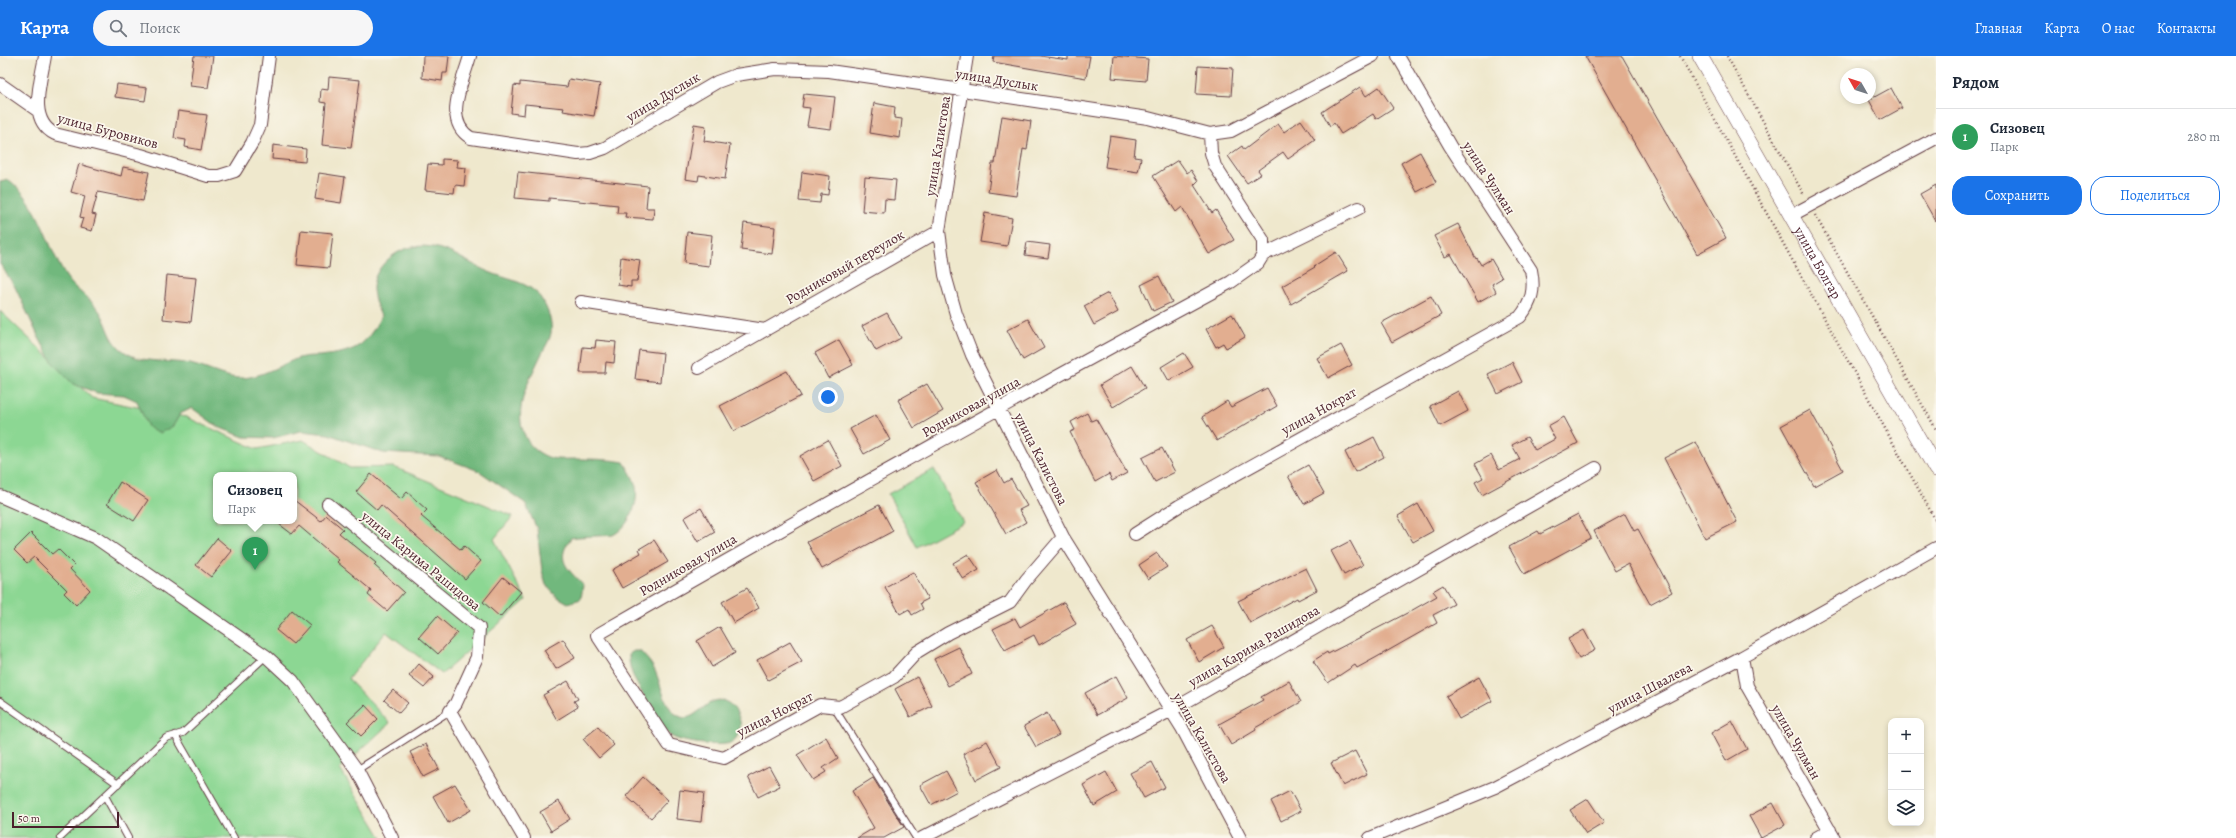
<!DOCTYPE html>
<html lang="ru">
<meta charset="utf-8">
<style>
:root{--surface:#fff;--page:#f6f6f7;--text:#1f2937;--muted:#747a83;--line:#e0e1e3;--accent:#1a73e8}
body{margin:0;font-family:Alegreya,serif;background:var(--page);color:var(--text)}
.controls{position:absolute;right:12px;bottom:12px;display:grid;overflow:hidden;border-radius:8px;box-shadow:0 2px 6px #0003}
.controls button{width:36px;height:36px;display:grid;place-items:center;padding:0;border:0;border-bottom:1px solid var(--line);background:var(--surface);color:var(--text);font:20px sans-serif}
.compass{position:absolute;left:1840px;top:12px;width:36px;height:36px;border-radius:50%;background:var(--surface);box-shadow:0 2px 6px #0003;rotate:309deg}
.scale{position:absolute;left:12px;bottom:10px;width:107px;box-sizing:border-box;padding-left:4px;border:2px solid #4a1f2b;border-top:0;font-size:11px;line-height:14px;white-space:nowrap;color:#4a1f2b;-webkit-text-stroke:3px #fbf7ec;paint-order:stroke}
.you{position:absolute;left:828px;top:341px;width:14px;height:14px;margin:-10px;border:3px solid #fff;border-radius:50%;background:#1a73e8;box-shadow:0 0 0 6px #1a73e833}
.badge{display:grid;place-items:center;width:26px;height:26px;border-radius:50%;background:var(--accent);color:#fff;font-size:13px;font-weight:700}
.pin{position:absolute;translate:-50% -33px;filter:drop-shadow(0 1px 2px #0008)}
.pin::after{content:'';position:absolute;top:21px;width:14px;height:12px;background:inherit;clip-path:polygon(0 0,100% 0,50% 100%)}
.popup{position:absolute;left:213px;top:416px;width:84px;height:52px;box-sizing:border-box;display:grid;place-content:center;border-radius:8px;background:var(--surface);filter:drop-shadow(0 1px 3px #0005);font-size:13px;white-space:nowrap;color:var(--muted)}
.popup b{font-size:15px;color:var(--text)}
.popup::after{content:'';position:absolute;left:50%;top:100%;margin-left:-8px;border:8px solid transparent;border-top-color:var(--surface)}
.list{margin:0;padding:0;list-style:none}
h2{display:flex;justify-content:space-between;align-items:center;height:52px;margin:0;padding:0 16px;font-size:17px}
h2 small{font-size:13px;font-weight:400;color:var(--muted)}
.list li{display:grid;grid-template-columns:26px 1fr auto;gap:12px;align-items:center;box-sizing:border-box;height:56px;padding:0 16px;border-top:1px solid var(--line)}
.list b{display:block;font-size:15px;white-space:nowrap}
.list p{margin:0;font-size:13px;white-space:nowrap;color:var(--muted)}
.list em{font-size:13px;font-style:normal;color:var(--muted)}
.actions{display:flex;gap:8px;padding:12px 16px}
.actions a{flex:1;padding:9px 0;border:1px solid var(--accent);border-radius:16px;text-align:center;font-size:14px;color:var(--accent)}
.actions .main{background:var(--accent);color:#fff}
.icon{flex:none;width:22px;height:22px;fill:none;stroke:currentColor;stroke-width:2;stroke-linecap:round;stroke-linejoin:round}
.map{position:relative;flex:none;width:1936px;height:782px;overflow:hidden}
header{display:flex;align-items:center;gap:24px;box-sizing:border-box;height:56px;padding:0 20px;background:var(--accent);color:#fff}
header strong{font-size:19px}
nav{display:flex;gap:22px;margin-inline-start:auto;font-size:14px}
.search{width:280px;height:36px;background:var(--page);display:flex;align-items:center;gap:10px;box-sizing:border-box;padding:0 14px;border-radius:22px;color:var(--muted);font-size:15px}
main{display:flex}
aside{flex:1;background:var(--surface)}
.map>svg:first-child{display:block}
.green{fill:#8cd793;stroke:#6b7b5f;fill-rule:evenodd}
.forest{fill:#71b87d;stroke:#5e6c54}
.building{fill:#e2ae90}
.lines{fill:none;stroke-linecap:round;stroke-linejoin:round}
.service-casing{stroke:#633d43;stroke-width:8}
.minor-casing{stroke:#633d43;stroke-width:14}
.tertiary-casing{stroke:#633d43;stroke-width:16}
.path{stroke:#633d43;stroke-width:2.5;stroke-dasharray:1 3;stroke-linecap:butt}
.service{stroke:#fff;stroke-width:6}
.minor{stroke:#fff;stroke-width:12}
.tertiary{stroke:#fff;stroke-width:15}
.labels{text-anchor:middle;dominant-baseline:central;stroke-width:3.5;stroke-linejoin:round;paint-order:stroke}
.street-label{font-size:14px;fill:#4a1f2b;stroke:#fbf7ec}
</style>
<header>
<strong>Карта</strong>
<div class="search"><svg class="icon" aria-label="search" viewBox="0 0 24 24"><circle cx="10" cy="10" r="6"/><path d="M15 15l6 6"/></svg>Поиск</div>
<nav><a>Главная</a><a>Карта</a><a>О нас</a><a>Контакты</a></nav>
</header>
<main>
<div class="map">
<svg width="1936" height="782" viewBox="0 0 1936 782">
<rect width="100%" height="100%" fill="#fbf7ec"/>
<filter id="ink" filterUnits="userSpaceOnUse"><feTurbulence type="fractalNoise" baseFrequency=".025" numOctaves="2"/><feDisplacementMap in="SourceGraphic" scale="8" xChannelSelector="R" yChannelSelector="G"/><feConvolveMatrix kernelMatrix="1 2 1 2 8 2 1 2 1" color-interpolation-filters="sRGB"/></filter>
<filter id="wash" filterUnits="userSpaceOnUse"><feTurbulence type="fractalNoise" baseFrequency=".012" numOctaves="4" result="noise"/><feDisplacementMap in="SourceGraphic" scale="16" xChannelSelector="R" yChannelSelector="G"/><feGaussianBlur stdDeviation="0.9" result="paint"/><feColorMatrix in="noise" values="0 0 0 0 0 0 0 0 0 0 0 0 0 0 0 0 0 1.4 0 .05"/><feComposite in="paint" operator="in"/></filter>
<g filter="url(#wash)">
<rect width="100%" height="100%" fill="#efe8cd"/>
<path class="green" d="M 0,255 L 92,342 L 186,361 L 257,393 L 303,384 L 350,412 L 394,411 L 513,460 L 494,483 L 526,544 L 442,618 L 386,576 L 348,623 L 390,667 L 340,713 L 382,782 L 0,782 ZM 216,419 L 294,419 L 294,465 L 216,465 Z
M 934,413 L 963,466 L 917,491 L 888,438 Z"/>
<path class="forest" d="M 9,124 C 40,147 46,188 65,219 C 74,234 91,242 100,256 C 108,268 109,283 121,293 C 140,309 167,303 190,308 C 204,311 217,318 231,321 C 253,326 276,311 296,303 C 303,300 313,300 320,300 C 354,296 365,292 381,260 C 377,251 374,244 373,234 C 372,213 394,194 413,191 C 443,186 463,205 489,216 C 505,223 530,226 540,241 C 547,251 553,265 551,277 C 550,284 545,291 542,297 C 530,323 511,354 526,382 C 531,392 541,399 551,402 C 558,404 566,403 572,403 C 590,403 607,403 624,406 C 629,414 634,422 636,431 C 639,448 629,471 613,479 C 610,480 579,480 571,482 C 555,504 567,512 583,529 L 581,543 L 568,547 L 556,540 L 546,529 L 542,515 L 537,473 L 525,447 L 479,415 L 439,400 L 383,397 L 328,378 L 301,375 L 273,382 L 244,381 L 218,371 L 192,352 L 180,358 L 173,370 L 160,377 L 148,371 L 137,345 L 124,339 L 97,337 L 73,328 L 53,307 L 39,282 L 15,231 L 0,208 L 0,126 Z
M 634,595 L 640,595 C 644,600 650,605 653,611 C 662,626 663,654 681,661 C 697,668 711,630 732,650 C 737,655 742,666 740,672 C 738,678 737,684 730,687 C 719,691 677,687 668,678 C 660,670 653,655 647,645 C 638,630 628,616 629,598 Z"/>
<g id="blocks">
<path class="building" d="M 194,0 L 213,0 L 208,32 L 190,30 Z
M 423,0 L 449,0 L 447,17 L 443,17 L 442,25 L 422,22 Z
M 994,0 L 1040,0 L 1068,4 L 1068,0 L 1090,0 L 1086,22 L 993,6 Z
M 1114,0 L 1148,3 L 1146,25 L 1112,22 Z
M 1585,0 L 1622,0 L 1726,182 L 1697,198 Z
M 1198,10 L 1233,12 L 1231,40 L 1196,38 Z
M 329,21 L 360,24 L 351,92 L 322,89 L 326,47 L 320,46 L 321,33 L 328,34 Z
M 569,23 L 600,28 L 594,60 L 563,55 L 564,52 L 525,48 L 524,59 L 511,57 L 514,29 L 520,30 L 520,26 L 567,31 Z
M 117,28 L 147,32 L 145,45 L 115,41 Z
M 1360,31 L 1366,40 L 1379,31 L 1393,52 L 1376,63 L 1373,58 L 1341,78 L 1334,67 L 1330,70 L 1322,56 Z
M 1891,32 L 1902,52 L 1880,64 L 1869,44 Z
M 804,38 L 835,41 L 831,73 L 807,70 L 810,52 L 802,51 Z
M 874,47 L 895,51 L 894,62 L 902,63 L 900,82 L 870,77 Z
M 178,55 L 207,59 L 201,94 L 185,91 L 186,84 L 174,82 Z
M 1002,60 L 1031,65 L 1027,94 L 1023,93 L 1016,140 L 988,136 L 992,107 L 995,107 Z
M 1301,64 L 1315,84 L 1288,103 L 1283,96 L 1258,114 L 1261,118 L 1247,127 L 1228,100 L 1242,90 L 1244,94 L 1278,68 L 1284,76 Z
M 694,68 L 706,70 L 704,85 L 730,89 L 725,123 L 699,119 L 698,125 L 685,123 Z
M 1110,80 L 1136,84 L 1134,101 L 1141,102 L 1138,116 L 1105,111 Z
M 273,89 L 306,93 L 305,106 L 272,103 Z
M 1420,96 L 1436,126 L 1417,136 L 1401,107 Z
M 442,103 L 458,104 L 457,111 L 466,112 L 464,130 L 455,129 L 454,137 L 425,134 L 428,108 L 442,109 Z
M 1178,104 L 1187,117 L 1191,114 L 1198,125 L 1194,129 L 1212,157 L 1216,154 L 1234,184 L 1209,198 L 1182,151 L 1176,156 L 1153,120 Z
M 79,108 L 121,120 L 123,111 L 149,116 L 143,145 L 98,136 L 92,158 L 96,159 L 92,175 L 80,172 L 83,162 L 80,161 L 85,140 L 71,136 Z
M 518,116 L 648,130 L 646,152 L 654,152 L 653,163 L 625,161 L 626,157 L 617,157 L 618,149 L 549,142 L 549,145 L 515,142 Z
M 802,116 L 830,120 L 828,139 L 821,138 L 820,147 L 799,145 Z
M 319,117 L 345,121 L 341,147 L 315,143 Z
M 865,121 L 896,124 L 894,144 L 885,143 L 884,157 L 862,155 Z
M 1936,129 L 1936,166 L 1920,138 Z
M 985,157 L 1012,162 L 1007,190 L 980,186 Z
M 744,167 L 775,171 L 772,198 L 741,194 Z
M 1458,168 L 1476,203 L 1477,202 L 1481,209 L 1491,203 L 1502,222 L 1492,228 L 1496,236 L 1478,246 L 1451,198 L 1445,201 L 1434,180 Z
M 301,174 L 333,177 L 329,212 L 297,209 Z
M 687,176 L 712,179 L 709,210 L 684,207 Z
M 1027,186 L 1050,189 L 1048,202 L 1025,199 Z
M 1336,196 L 1348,215 L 1291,248 L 1282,230 L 1315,211 L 1314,210 Z
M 621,201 L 640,204 L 637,225 L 631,225 L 631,231 L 618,229 Z
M 167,219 L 196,222 L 191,266 L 163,263 Z
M 1159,220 L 1172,246 L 1153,255 L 1141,229 Z
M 1108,237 L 1118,256 L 1094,269 L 1084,250 Z
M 1431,240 L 1441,259 L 1392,286 L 1381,267 Z
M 887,257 L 901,282 L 876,295 L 862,270 Z
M 1232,258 L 1245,281 L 1226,292 L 1223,287 L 1216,291 L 1206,273 Z
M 1028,263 L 1044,292 L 1023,304 L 1007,274 Z
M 596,284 L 616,286 L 614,307 L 606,306 L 605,317 L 580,317 L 583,291 L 595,292 Z
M 839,284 L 853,309 L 828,322 L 815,297 Z
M 1341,289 L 1352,309 L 1328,322 L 1317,302 Z
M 639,294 L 663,297 L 660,326 L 635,323 Z
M 1184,297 L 1193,311 L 1169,325 L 1161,311 Z
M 1512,306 L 1522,326 L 1498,338 L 1488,318 Z
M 1132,310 L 1145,332 L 1113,351 L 1100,329 Z
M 787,315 L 801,340 L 734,375 L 720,350 Z
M 927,328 L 943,355 L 914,372 L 898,344 Z
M 1267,332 L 1277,350 L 1217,385 L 1202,361 L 1227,345 L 1231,351 Z
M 1458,335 L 1468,355 L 1440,370 L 1430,350 Z
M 1810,354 L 1843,414 L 1814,430 L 1781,370 Z
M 1087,357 L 1091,365 L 1096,363 L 1127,417 L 1112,425 L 1109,418 L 1095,426 L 1070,376 L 1075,374 L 1071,366 Z
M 876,359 L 890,384 L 864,398 L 850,373 Z
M 1564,361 L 1578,387 L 1482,439 L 1475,426 L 1483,422 L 1475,408 L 1491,399 L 1499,414 L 1520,403 L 1512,389 L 1527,381 L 1535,394 L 1555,383 L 1548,370 Z
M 1374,381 L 1384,401 L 1355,416 L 1345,396 Z
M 828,384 L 842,410 L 814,425 L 800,400 Z
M 1696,386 L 1737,466 L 1705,482 L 1664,402 Z
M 1162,392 L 1175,416 L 1155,426 L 1142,402 Z
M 1308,409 L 1324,437 L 1304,448 L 1288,420 Z
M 997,414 L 1004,427 L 1011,423 L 1027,450 L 1019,454 L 1026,466 L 1006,478 L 976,426 Z
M 371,418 L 401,443 L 407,436 L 427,454 L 421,460 L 461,494 L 464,490 L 481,505 L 465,523 L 381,449 L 377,454 L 356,436 Z
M 120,426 L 148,444 L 134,465 L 107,448 Z
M 294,444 L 321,465 L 326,459 L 343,473 L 339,477 L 376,507 L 374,509 L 404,536 L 387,555 L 368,539 L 371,534 L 337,506 L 339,504 L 299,470 L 292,478 L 275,465 L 294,465 Z
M 1418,448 L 1433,475 L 1413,486 L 1398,460 Z
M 879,449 L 893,475 L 822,513 L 807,486 Z
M 701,452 L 715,476 L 698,486 L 684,462 Z
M 1578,458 L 1591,482 L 1524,518 L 1509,491 L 1538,475 L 1540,478 Z
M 1625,458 L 1634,475 L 1638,473 L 1672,536 L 1650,548 L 1628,508 L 1615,515 L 1594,475 Z
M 31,477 L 52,498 L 58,493 L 74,509 L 70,513 L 90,534 L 76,549 L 64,537 L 67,534 L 34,501 L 27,507 L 14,494 Z
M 217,482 L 232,495 L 211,521 L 196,509 Z
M 654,484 L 668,506 L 622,532 L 612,514 L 641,497 L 639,493 Z
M 1350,485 L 1363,509 L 1344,519 L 1331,495 Z
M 1157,497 L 1167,511 L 1148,523 L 1139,509 Z
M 968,498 L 979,514 L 963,523 L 953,507 Z
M 1306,512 L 1317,534 L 1298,544 L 1297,542 L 1250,567 L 1238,545 Z
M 913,516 L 928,543 L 920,547 L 923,553 L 912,559 L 909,553 L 900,558 L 885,531 Z
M 503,521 L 521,536 L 500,561 L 483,546 Z
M 1443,529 L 1454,548 L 1433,559 L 1437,567 L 1377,601 L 1357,612 L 1355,609 L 1328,627 L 1313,605 L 1327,596 L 1328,598 L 1409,556 L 1437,540 L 1433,535 Z
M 747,532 L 759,552 L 734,567 L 722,546 Z
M 1064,546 L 1076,568 L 1039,589 L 1034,579 L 1005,594 L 993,573 L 1015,562 L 1020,571 Z
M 292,554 L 310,569 L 293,588 L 276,574 Z
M 437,560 L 457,577 L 438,598 L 419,581 Z
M 1212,570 L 1224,591 L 1199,606 L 1187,584 Z
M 720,571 L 735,597 L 712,611 L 697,585 Z
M 1584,574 L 1595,594 L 1579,603 L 1568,583 Z
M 563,583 L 575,602 L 556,613 L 544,594 Z
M 790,586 L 802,606 L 768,624 L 757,604 Z
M 959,591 L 972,618 L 948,630 L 934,603 Z
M 419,608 L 434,621 L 424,632 L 409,620 Z
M 1116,620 L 1128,642 L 1097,659 L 1085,637 Z
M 917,621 L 932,650 L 910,661 L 895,633 Z
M 1479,621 L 1492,645 L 1459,663 L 1446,640 Z
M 568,625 L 578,643 L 574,645 L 578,651 L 557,664 L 543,639 Z
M 1289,625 L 1301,646 L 1255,672 L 1256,674 L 1231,689 L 1219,668 L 1263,644 L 1261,641 Z
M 393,634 L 408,647 L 399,657 L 384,644 Z
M 365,649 L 378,663 L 361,680 L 347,666 Z
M 1047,657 L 1059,679 L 1036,691 L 1024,670 Z
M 1732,665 L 1747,693 L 1726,705 L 1711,677 Z
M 598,671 L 614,689 L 599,702 L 583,683 Z
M 826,681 L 838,702 L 823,712 L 826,716 L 813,724 L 797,699 Z
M 987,685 L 1001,711 L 976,724 L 963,698 Z
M 426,688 L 439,713 L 423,721 L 410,696 Z
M 1355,695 L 1367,718 L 1343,730 L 1331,707 Z
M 1152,706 L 1165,731 L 1144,742 L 1130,717 Z
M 769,710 L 780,730 L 758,741 L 748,721 Z
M 946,715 L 957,735 L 931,749 L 920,729 Z
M 1106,716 L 1117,736 L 1094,750 L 1083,729 Z
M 643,721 L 668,744 L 651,762 L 626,740 Z
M 873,722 L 904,771 L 884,782 L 857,782 L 874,772 L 852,735 Z
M 455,728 L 471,754 L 448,767 L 433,740 Z
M 680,734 L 704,737 L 701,766 L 677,763 Z
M 1290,735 L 1301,755 L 1281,765 L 1271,745 Z
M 1588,743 L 1604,767 L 1586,778 L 1570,754 Z
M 559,745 L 570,763 L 551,775 L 540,756 Z
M 1773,747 L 1785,769 L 1761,782 L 1749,760 Z"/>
</g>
</g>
<g filter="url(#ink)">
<use href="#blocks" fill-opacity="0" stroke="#633d43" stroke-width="1"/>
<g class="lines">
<defs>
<path id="service" d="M 0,645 L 118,728
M 833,650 L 916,782
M 175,679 L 234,782
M 357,714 L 450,655
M 105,740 L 128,782
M 60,782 L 166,682 L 183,677 L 266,600"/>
<path id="minor" d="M 45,0 C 41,25 27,64 55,78 L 141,99 L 208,120 L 219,120 L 235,115 L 252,87 L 260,69 L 269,0
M 470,0 C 463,26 442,65 471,82 L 578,98 L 590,97 L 605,92 L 717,26 L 736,19 L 775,13 L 829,15 L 962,34 L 1148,62 L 1210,78 L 1231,75 L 1373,0
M 967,0 L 939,175 L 945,219 L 956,258 L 972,299 L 1063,481 L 1182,672 L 1240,782
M 0,28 L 37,54
M 1210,78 L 1211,97 L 1215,110 L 1263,184 L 1263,199
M 1792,159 L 1936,82
M 581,246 L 765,274 L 939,175
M 699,312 L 765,274
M 0,440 L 96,482 L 266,600 L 293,625 L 357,714 L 392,782
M 328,448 L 479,572 L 477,601 L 456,647 L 450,655 L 524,782
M 1135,478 L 1179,450 L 1520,261 C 1532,246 1535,233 1531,214 L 1450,90 L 1398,0
M 1063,481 L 1026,524 L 1010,546 L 948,577 L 917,596 L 894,621 L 840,651 L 820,649 L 724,702 L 669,689 L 597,579 C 807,458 1018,341 1231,226 L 1258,207 L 1263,199 L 1359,152
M 1742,601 L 1747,630 L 1834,782
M 922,782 L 1170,655 L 1596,412
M 1370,782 L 1495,731 L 1742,601 L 1936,492
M 1816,782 L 1830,774"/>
<g id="tertiary">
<path id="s1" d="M 1700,0 L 1936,413"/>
</g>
</defs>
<use href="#service" class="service-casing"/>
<use href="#minor" class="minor-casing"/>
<use href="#tertiary" class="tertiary-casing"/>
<path class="path" d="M 1680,0 L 1936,465
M 1727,0 L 1804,139
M 1815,159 L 1936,373"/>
<use href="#service" class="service"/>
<use href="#minor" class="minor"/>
<use href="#tertiary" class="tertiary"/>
</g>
</g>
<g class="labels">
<g class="street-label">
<text transform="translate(997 24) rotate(9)">улица Дуслык</text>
<text transform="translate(663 41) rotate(-31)">улица Дуслык</text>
<text transform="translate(108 75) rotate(15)">улица Буровиков</text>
<text transform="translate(938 90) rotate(-81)">улица Калистова</text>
<text transform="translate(1489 122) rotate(57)">улица Чулман</text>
<text stroke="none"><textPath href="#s1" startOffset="238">улица Болгар</textPath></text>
<text transform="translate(845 211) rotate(-30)">Родниковый переулок</text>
<text transform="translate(971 351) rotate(-29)">Родниковая улица</text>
<text transform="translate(1319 355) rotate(-29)">улица Нократ</text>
<text transform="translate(1041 403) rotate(63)">улица Калистова</text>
<text transform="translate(421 505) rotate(39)">улица Карима Рашидова</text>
<text transform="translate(688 509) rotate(-30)">Родниковая улица</text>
<text transform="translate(1254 590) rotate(-30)">улица Карима Рашидова</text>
<text transform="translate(1650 632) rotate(-28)">улица Швалева</text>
<text transform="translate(775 658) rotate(-27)">улица Нократ</text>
<text transform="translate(1202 682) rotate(60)">улица Калистова</text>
<text transform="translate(1796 686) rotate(60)">улица Чулман</text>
</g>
</g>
</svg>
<div class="controls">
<button>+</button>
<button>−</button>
<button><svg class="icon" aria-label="layers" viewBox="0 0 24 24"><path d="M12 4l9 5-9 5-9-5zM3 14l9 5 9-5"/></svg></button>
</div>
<svg class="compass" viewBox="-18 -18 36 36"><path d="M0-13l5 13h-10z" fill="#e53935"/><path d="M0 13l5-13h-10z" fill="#747a83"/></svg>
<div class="scale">50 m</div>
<div class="you"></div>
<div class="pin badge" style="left:255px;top:514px;background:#2e9e5b">1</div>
<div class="popup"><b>Сизовец</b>Парк</div>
</div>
<aside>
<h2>Рядом<small></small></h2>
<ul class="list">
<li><span class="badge" style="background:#2e9e5b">1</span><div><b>Сизовец</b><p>Парк</p></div><em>280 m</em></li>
</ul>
<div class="actions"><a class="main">Сохранить</a><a>Поделиться</a></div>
</aside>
</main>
